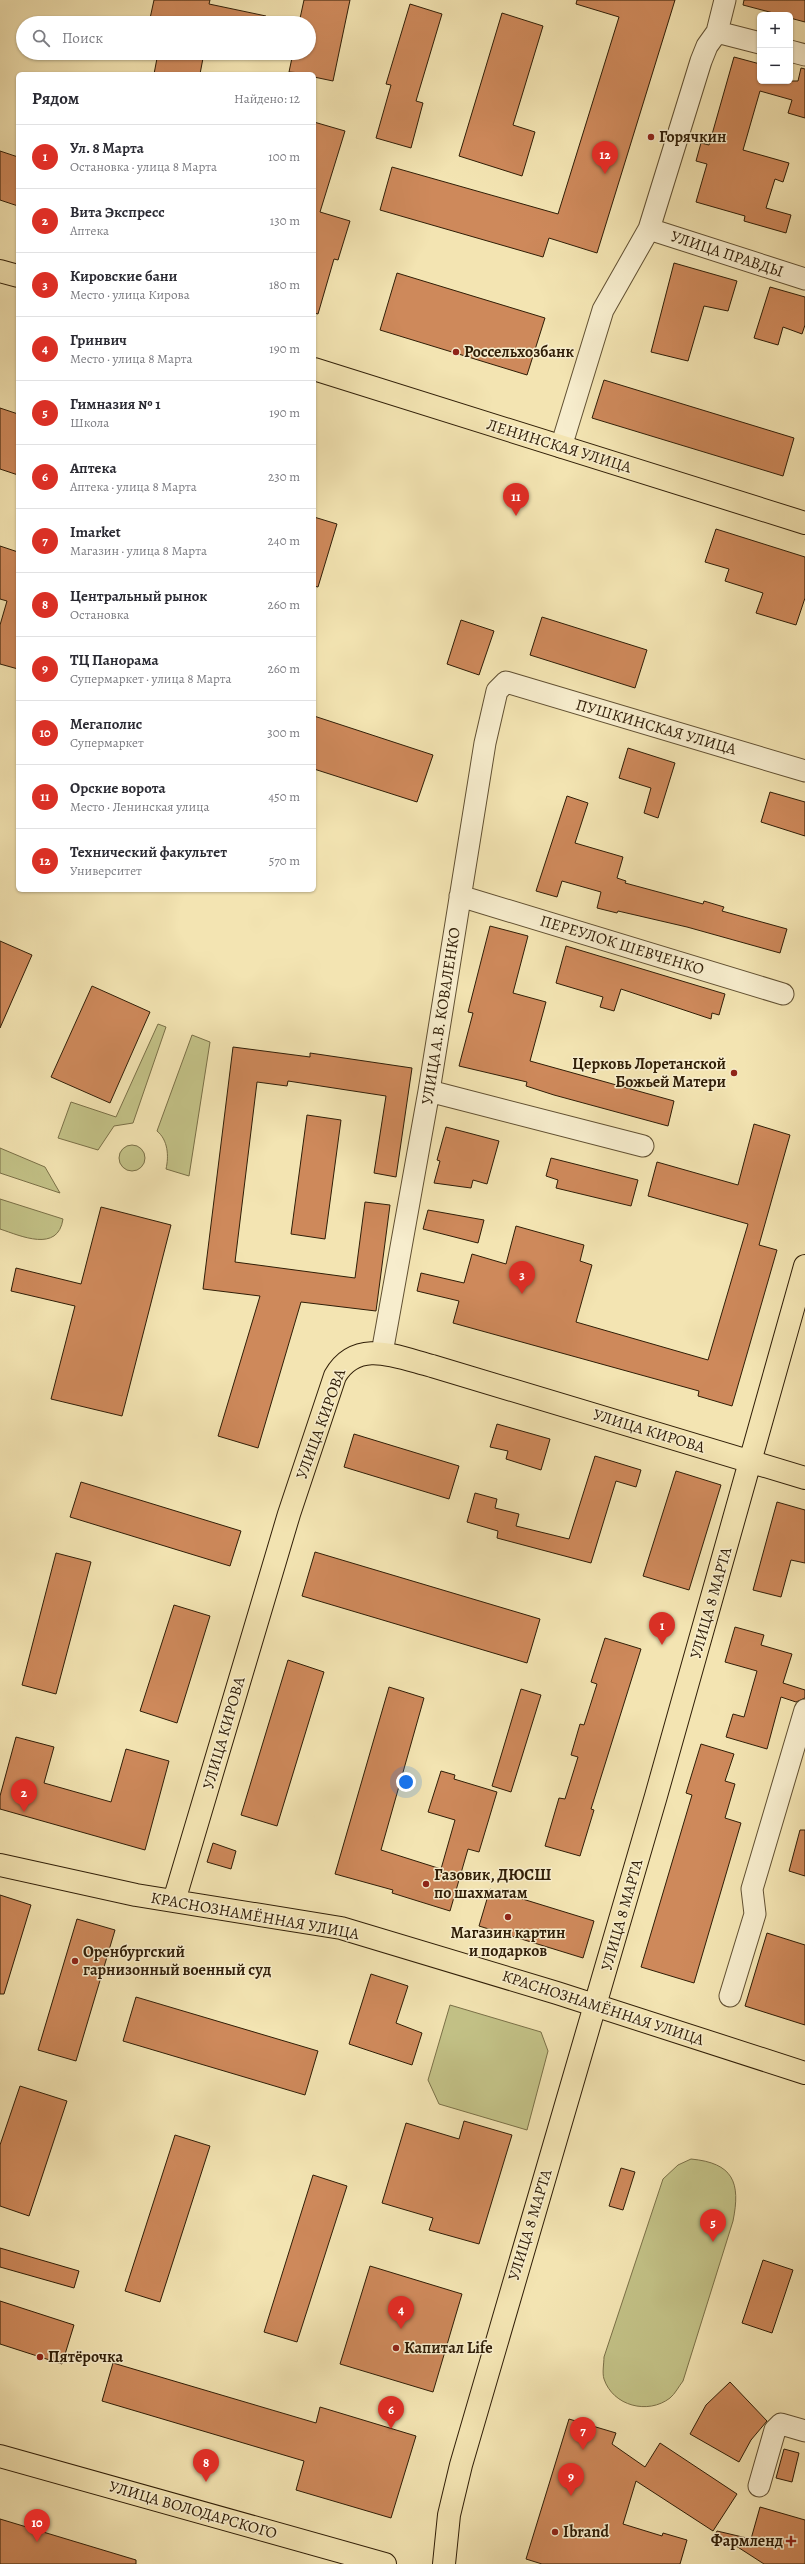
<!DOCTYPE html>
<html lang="ru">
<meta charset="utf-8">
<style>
:root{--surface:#fff;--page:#f7f7f7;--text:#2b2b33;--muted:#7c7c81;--line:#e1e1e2;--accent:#d93025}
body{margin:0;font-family:Alegreya,serif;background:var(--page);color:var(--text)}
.controls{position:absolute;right:12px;top:12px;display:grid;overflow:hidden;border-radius:6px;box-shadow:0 1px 3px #0004}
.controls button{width:36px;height:36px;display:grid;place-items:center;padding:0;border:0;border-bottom:1px solid var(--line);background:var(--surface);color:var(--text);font:20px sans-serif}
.you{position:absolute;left:406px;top:1782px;width:14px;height:14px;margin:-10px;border:3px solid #fff;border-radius:50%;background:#1a73e8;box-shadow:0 0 0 6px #1a73e833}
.badge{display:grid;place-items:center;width:26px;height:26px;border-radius:50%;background:var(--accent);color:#fff;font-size:13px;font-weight:700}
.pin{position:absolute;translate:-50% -33px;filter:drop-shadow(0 1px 2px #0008)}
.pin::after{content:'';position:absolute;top:21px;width:14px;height:12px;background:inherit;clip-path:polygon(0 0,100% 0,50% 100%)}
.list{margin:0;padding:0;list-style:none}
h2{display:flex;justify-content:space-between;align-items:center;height:52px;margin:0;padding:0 16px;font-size:17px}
h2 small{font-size:13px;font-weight:400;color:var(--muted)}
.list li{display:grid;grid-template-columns:26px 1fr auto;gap:12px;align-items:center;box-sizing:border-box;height:64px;padding:0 16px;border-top:1px solid var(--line)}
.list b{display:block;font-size:15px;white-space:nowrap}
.list p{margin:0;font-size:13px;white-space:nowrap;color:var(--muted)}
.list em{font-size:13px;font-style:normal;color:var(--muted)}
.icon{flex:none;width:22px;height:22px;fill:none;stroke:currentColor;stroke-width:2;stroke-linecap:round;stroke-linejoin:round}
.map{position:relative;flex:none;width:805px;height:2564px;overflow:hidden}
.search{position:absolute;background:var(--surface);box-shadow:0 1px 3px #0004;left:16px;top:16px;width:300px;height:44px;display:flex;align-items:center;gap:10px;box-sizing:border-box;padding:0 14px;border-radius:22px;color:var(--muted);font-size:15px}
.panel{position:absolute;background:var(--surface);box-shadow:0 1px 3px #0004;left:16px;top:72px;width:300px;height:820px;border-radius:6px}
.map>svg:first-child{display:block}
.green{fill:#c3c287;stroke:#7a7047}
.building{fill:#ce895b;stroke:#301e07}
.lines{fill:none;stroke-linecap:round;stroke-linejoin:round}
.minor-casing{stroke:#615032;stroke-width:23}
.major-casing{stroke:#301e07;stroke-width:24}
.minor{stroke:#f7edcd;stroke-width:21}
.major{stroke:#f3e4b2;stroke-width:22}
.poi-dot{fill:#8f2418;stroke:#f7edcd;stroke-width:1.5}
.labels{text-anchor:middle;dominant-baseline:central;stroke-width:3;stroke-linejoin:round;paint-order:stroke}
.poi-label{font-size:16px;font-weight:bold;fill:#301e07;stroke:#f7edcd;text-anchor:start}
.street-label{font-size:16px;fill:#301e07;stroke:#f7edcd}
</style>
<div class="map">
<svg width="805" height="2564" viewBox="0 0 805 2564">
<rect width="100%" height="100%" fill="#f3e4b2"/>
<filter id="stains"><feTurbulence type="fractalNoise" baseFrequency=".005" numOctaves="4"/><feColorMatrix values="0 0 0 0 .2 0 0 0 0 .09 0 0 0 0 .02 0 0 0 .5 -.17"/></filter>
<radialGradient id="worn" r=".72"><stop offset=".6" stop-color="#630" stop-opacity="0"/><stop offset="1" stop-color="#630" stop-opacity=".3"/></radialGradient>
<path class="green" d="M 158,1024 L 166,1027 L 133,1123 L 114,1126 L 98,1150 L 58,1138 L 71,1102 L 116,1117 Z
M 192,1035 L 210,1042 L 189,1176 L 166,1169 C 169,1156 168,1140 157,1131 Z
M119 1158a13 13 0 1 1 26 0a13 13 0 1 1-26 0Z
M 0,1148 L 45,1167 L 60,1193 L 0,1173 Z
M 0,1199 L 63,1219 C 58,1253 21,1236 0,1229 Z
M 450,2005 L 541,2032 L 548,2051 L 527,2130 L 439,2104 L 428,2080 Z
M 691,2159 C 733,2163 741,2182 733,2221 L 683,2381 C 679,2386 675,2394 670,2398 C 648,2415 613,2406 604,2379 C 602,2373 604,2363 604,2357 L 663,2179 L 678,2165 Z"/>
<path class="building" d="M 154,0 L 210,0 L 209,4 L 266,16 L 265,23 L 149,23 Z
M 304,0 L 350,0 L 333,81 L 314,77 L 314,74 L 289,72 L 293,53 L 309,53 L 309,23 L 299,23 Z
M 577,0 L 675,0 L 597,253 L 549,238 L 543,257 L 380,210 L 392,167 L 558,214 L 619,17 L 576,4 Z
M 744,0 L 805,0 L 805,22 L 790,18 L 790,15 L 781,15 L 743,5 Z
M 410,4 L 442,14 L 416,101 L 423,103 L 411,148 L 376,138 L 391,85 L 386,84 Z
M 502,13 L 543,26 L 513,125 L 535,132 L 522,176 L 459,156 Z
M 158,53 L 204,53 L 200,74 L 154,74 Z
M 734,57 L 760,64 L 760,81 L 798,81 L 801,68 L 805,69 L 805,118 L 788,113 L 792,100 L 760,91 L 743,150 L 789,163 L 783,182 L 775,179 L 766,208 L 791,215 L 786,233 L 744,221 L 745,216 L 696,202 L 707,164 L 696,161 L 701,143 L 709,145 Z
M 314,122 L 345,131 L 320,212 L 350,221 L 338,260 L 334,259 L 318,314 L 314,313 Z
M 0,151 L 18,157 L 18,206 L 0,200 Z
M 674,263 L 737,281 L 728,311 L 704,306 L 688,361 L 651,352 Z
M 397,273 L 545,318 L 527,375 L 380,330 Z
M 770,287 L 805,297 L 805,325 L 802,334 L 783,327 L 778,345 L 754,338 Z
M 604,380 L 794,438 L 783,476 L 592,418 Z
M 0,408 L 18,414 L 18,475 L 0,469 Z
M 314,517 L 337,524 L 318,587 L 314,586 Z
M 716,529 L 805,557 L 805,598 L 796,625 L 756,613 L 763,593 L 725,581 L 729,569 L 705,562 Z
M 0,546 L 18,552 L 18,669 L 0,664 L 0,625 L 7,601 L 0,599 Z
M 542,617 L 647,650 L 635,688 L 530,655 Z
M 461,620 L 494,631 L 479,675 L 447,664 Z
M 314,716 L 433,755 L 417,802 L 314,769 Z
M 628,748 L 675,763 L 658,818 L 644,813 L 651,788 L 619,778 Z
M 770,792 L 805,802 L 805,836 L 761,822 Z
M 567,796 L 588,803 L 575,843 L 623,857 L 617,878 L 626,881 L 625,883 L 703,904 L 704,901 L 724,907 L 722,911 L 787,929 L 780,953 L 687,927 L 618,911 L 617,913 L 597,908 L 601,892 L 562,881 L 557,897 L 536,891 Z
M 490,926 L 528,936 L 513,993 L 546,1002 L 530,1061 L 674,1101 L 668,1126 L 554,1095 L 526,1086 L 527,1082 L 459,1066 L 473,1013 L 468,1012 Z
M 0,941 L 32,955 L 0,1028 Z
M 566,946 L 725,994 L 719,1015 L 712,1013 L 711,1019 L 621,989 L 614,1011 L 600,1007 L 603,997 L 556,983 Z
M 92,986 L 150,1012 L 110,1103 L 51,1077 Z
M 233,1047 L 310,1057 L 310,1053 L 412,1068 L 396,1177 L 374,1173 L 386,1096 L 288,1081 L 287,1086 L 257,1082 L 235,1262 L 355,1278 L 365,1202 L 390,1205 L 376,1311 L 301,1302 L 258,1448 L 218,1436 L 260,1296 L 203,1289 Z
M 307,1115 L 341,1120 L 325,1239 L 291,1234 Z
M 754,1124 L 790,1135 L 759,1245 L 777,1250 L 732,1406 L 698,1396 L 699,1391 L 453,1323 L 459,1301 L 417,1291 L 421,1273 L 464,1283 L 472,1254 L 506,1264 L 516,1226 L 584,1245 L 580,1261 L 592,1265 L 576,1322 L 708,1360 L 748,1224 L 648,1196 L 657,1162 L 738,1185 Z
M 446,1127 L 499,1141 L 487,1184 L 473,1180 L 471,1188 L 434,1183 L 440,1161 L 437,1160 Z
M 551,1158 L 638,1180 L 631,1206 L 556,1188 L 558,1180 L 546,1176 Z
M 101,1207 L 171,1225 L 122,1416 L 51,1399 L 75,1306 L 11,1291 L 16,1268 L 81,1284 Z
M 428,1210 L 484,1220 L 478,1243 L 423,1229 Z
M 497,1424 L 550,1439 L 541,1470 L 506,1459 L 508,1451 L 490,1447 Z
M 354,1434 L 459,1466 L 449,1499 L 344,1467 Z
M 595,1456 L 641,1470 L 636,1487 L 616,1481 L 591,1563 L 497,1538 L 498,1531 L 467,1522 L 475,1493 L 497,1499 L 495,1508 L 519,1514 L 516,1526 L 569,1539 Z
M 676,1471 L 721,1485 L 689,1590 L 643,1576 Z
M 81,1482 L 241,1531 L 230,1566 L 70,1517 Z
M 777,1502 L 805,1510 L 805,1563 L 791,1560 L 781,1597 L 753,1590 Z
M 315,1552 L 540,1619 L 527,1663 L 302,1596 Z
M 56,1553 L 91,1562 L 56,1694 L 22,1685 Z
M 174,1605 L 210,1616 L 177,1723 L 140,1711 Z
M 735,1627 L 764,1635 L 761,1645 L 792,1654 L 783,1683 L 805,1690 L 805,1698 L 796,1702 L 781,1697 L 767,1749 L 726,1737 L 733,1714 L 744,1717 L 757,1671 L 725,1662 Z
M 605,1638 L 641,1649 L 591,1809 L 594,1810 L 580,1856 L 545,1846 L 559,1798 L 565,1799 L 578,1757 L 571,1755 L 580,1724 L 584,1725 L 597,1684 L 591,1682 Z
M 288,1660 L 324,1672 L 277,1826 L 241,1815 Z
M 389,1687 L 424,1698 L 381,1850 L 441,1869 L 455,1820 L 428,1812 L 441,1771 L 455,1775 L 454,1779 L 497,1792 L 479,1852 L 468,1849 L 450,1911 L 392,1893 L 393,1890 L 335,1874 Z
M 521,1689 L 541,1695 L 511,1792 L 492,1786 Z
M 16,1737 L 54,1747 L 44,1783 L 111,1802 L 126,1749 L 169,1761 L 145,1850 L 0,1809 L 0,1796 Z
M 701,1744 L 734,1754 L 725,1781 L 735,1784 L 725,1818 L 741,1823 L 694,1983 L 641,1967 L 692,1795 L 686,1793 Z
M 800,1830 L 805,1830 L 805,1876 L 789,1871 Z
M 213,1843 L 236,1851 L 231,1869 L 207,1862 Z
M 490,1889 L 594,1921 L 583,1958 L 479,1926 Z
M 0,1895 L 31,1905 L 4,1994 L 0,1994 Z
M 77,1919 L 115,1930 L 76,2061 L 38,2050 Z
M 767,1933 L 805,1945 L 805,2025 L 745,2006 Z
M 371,1974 L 408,1986 L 396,2023 L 422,2033 L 412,2065 L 349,2044 Z
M 136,1997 L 318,2051 L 305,2095 L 123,2041 Z
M 20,2086 L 67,2101 L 29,2216 L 0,2206 L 0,2145 Z
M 464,2121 L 512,2135 L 479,2244 L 429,2230 L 433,2218 L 382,2203 L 406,2123 L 459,2139 Z
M 175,2135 L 210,2146 L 160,2302 L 125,2291 Z
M 621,2168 L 635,2172 L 623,2210 L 609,2206 Z
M 313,2175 L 347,2186 L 297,2342 L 264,2332 Z
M 0,2248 L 79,2271 L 74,2288 L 0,2267 Z
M 763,2260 L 793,2270 L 772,2333 L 742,2323 Z
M 370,2266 L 462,2294 L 433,2392 L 340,2364 Z
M 0,2301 L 74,2325 L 62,2364 L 0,2344 Z
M 113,2363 L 316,2423 L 320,2407 L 416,2436 L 391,2518 L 296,2490 L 304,2461 L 102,2401 Z
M 730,2382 L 767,2421 L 751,2440 L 739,2462 L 690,2434 L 706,2405 Z
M 569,2419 L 616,2433 L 612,2444 L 645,2467 L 660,2443 L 737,2494 L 713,2531 L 636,2481 L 623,2524 L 662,2536 L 663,2533 L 687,2540 L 680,2564 L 542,2564 L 526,2559 Z
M 784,2449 L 799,2453 L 792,2482 L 776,2478 Z
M 760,2507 L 805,2520 L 805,2564 L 764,2564 L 716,2533 L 717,2531 L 751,2539 Z
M 0,2519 L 136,2560 L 136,2564 L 0,2564 Z"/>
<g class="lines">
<defs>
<path id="minor" d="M 717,32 L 760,43
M 790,51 L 805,55
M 649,229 L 805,279
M 561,447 L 603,310 L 649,229 L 701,61 L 707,46 L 717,32 L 725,0
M 460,896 L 783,994
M 429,1091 L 643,1146
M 382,1353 L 429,1091 L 485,743 L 497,691 L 506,682 L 805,771
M 730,1996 L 755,1914 L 752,1889 L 805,1710
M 759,2486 L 775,2430 L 781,2424 L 805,2431"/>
<path id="major" d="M 0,271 L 18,276
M 314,369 L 805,523
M 0,1865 L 136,1895 L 341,1928 L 557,1993 L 805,2073
M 174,1901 L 289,1514 L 335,1376 C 357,1338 397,1357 432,1366 L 805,1478
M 0,2456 L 385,2564
M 444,2564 L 449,2515 L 461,2465 L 656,1796 L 805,1266"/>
</defs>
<use href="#minor" class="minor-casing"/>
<use href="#major" class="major-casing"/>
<use href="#minor" class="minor"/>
<use href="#major" class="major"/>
</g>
<g class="poi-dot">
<circle cx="651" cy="137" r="4"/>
<circle cx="456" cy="352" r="4"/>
<circle cx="734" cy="1073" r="4"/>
<circle cx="426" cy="1884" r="4"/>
<circle cx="508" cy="1917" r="4"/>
<circle cx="75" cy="1961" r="4"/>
<circle cx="396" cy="2348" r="4"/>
<circle cx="40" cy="2357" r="4"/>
<circle cx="555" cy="2532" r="4"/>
<path d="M789 2535h4v4h4v4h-4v4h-4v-4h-4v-4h4z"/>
</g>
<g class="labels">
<g class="poi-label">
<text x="659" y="137">Горячкин</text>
<text x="464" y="352">Россельхозбанк</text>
<text x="726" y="1064" text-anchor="end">Церковь Лоретанской<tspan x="726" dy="18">Божьей Матери</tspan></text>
<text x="434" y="1875">Газовик, ДЮСШ<tspan x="434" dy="18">по шахматам</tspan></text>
<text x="508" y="1933" text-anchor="middle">Магазин картин<tspan x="508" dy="18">и подарков</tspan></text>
<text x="83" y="1952">Оренбургский<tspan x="83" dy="18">гарнизонный военный суд</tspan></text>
<text x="404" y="2348">Капитал Life</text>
<text x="48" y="2357">Пятёрочка</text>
<text x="563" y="2532">Ibrand</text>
<text x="783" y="2541" text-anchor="end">Фармленд</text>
</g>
<g class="street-label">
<text transform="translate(727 254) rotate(18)">УЛИЦА ПРАВДЫ</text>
<text transform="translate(559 446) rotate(17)">ЛЕНИНСКАЯ УЛИЦА</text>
<text transform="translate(656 727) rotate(16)">ПУШКИНСКАЯ УЛИЦА</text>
<text transform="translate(622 945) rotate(17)">ПЕРЕУЛОК ШЕВЧЕНКО</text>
<text transform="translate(441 1016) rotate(-81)">УЛИЦА А.В. КОВАЛЕНКО</text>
<text transform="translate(321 1424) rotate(-70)">УЛИЦА КИРОВА</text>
<text transform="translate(649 1431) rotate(17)">УЛИЦА КИРОВА</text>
<text transform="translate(711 1603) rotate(-74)">УЛИЦА 8 МАРТА</text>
<text transform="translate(224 1733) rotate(-74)">УЛИЦА КИРОВА</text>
<text transform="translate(622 1915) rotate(-74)">УЛИЦА 8 МАРТА</text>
<text transform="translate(255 1916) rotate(10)">КРАСНОЗНАМЁННАЯ УЛИЦА</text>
<text transform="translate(603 2008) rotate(18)">КРАСНОЗНАМЁННАЯ УЛИЦА</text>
<text transform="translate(530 2225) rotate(-73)">УЛИЦА 8 МАРТА</text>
<text transform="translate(193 2510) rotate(16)">УЛИЦА ВОЛОДАРСКОГО</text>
</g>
</g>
<rect width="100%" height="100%" filter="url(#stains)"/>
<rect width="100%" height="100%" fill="url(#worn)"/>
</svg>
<div class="controls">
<button>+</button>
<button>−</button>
</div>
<div class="you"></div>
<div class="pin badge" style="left:662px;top:1645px">1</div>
<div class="pin badge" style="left:24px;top:1812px">2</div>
<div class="pin badge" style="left:522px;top:1294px">3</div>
<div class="pin badge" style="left:401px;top:2329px">4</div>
<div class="pin badge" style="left:713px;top:2242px">5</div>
<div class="pin badge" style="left:391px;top:2429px">6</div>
<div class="pin badge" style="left:583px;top:2450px">7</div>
<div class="pin badge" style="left:206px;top:2482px">8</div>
<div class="pin badge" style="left:571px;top:2496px">9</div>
<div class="pin badge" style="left:37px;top:2542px">10</div>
<div class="pin badge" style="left:516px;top:516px">11</div>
<div class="pin badge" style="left:605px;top:174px">12</div>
<div class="search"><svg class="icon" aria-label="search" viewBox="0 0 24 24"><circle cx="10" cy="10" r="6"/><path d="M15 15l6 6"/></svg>Поиск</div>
<section class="panel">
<h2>Рядом<small>Найдено: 12</small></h2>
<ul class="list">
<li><span class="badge">1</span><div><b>Ул. 8 Марта</b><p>Остановка · улица 8 Марта</p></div><em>100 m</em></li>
<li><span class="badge">2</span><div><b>Вита Экспресс</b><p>Аптека</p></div><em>130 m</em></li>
<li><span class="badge">3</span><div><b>Кировские бани</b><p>Место · улица Кирова</p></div><em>180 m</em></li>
<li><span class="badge">4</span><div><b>Гринвич</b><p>Место · улица 8 Марта</p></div><em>190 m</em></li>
<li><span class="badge">5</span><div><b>Гимназия № 1</b><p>Школа</p></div><em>190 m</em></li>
<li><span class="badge">6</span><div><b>Аптека</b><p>Аптека · улица 8 Марта</p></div><em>230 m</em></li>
<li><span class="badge">7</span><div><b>Imarket</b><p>Магазин · улица 8 Марта</p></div><em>240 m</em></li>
<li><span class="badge">8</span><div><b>Центральный рынок</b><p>Остановка</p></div><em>260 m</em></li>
<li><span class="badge">9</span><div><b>ТЦ Панорама</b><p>Супермаркет · улица 8 Марта</p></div><em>260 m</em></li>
<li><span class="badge">10</span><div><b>Мегаполис</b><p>Супермаркет</p></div><em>300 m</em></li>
<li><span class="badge">11</span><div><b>Орские ворота</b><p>Место · Ленинская улица</p></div><em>450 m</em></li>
<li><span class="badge">12</span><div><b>Технический факультет</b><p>Университет</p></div><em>570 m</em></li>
</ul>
</section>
</div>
